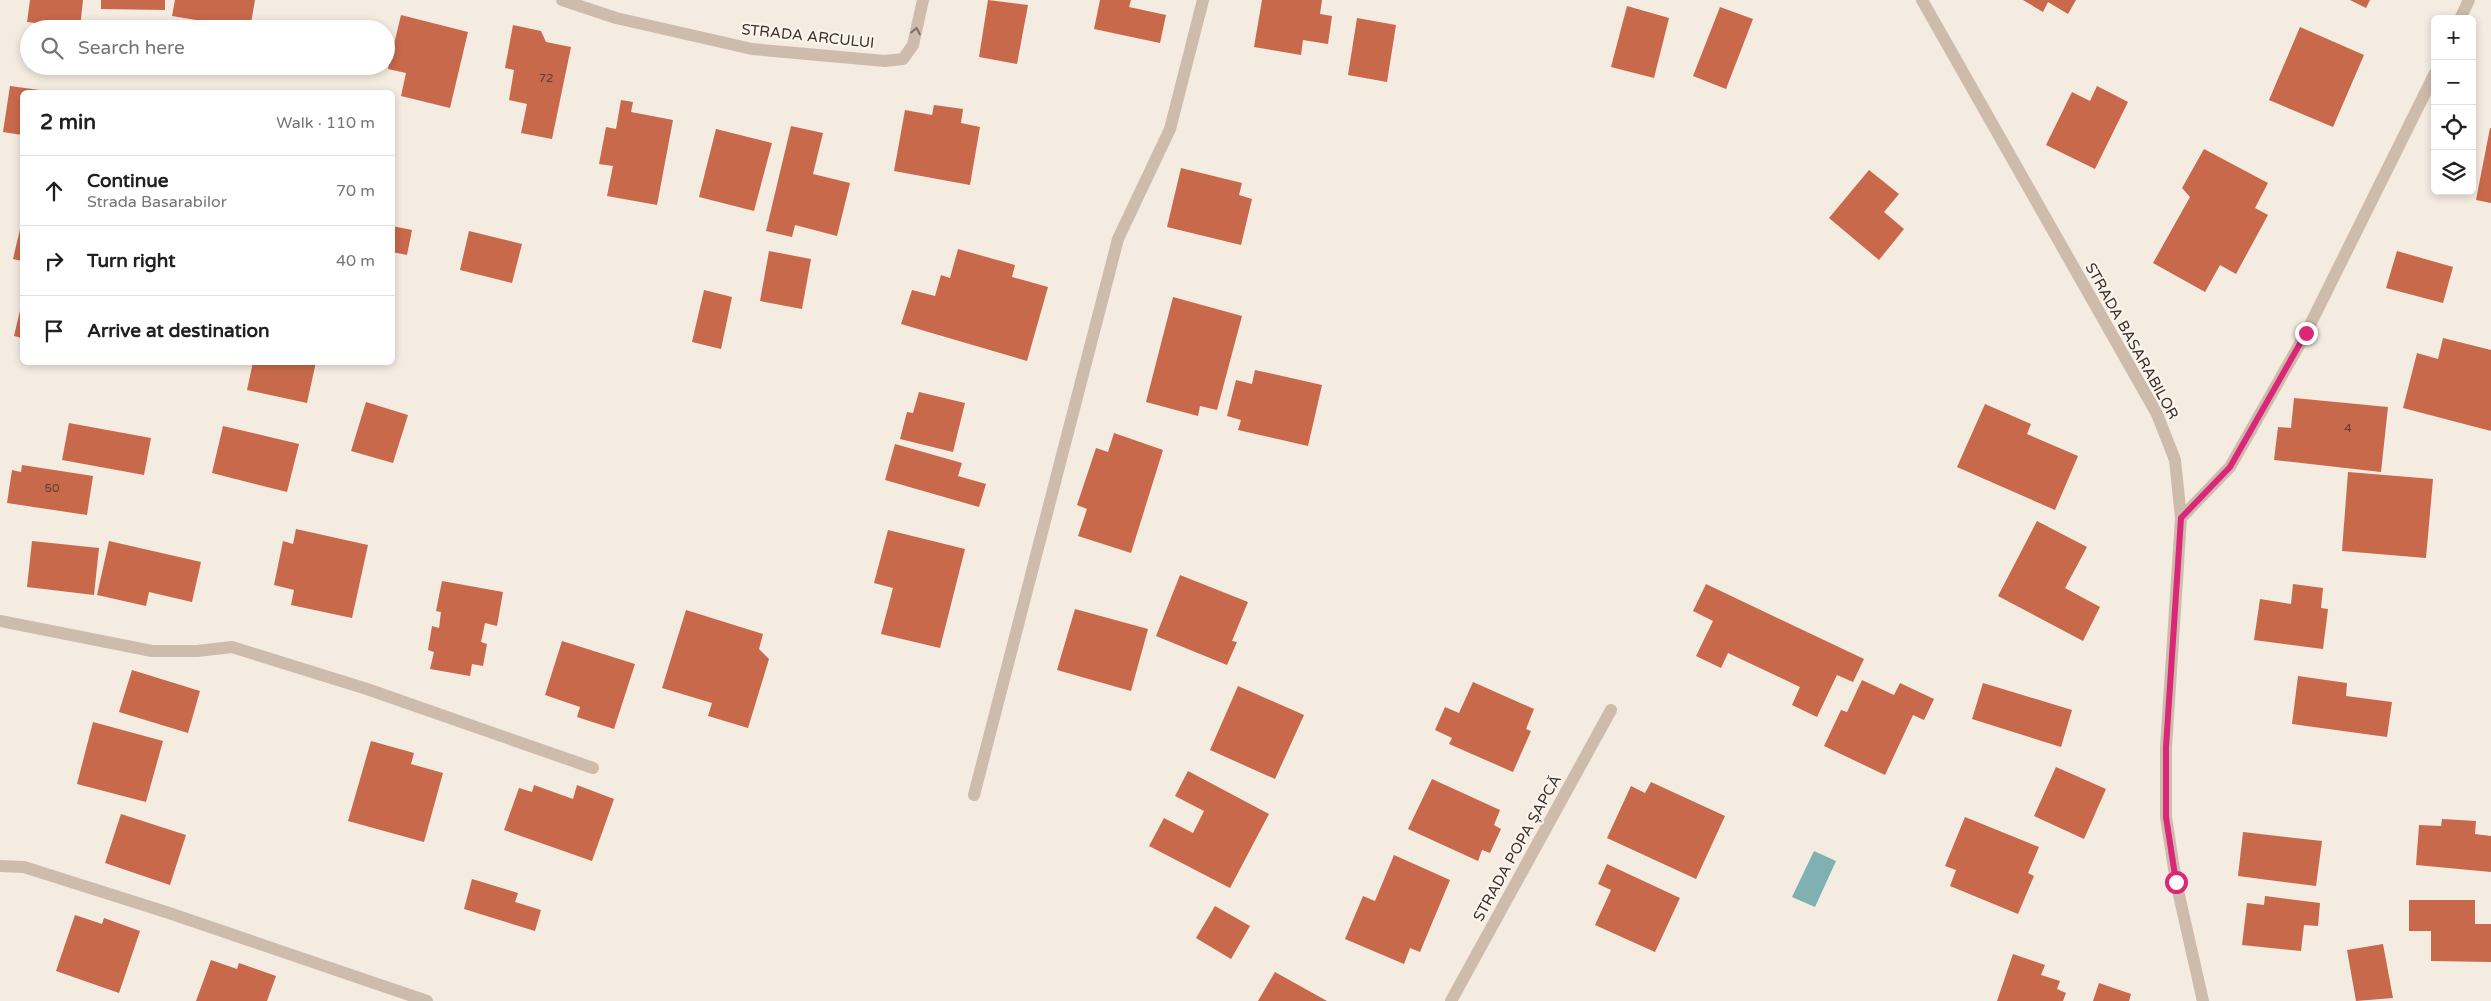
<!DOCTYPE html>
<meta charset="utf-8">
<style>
:root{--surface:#fff;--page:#f2f2f2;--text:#202124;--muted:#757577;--line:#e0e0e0}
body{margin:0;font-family:"Varela Round",sans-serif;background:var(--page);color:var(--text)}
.controls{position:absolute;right:15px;top:15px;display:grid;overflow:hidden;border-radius:8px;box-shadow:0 2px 8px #0003}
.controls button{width:45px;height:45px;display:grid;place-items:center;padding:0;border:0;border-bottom:1px solid var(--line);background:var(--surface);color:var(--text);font:25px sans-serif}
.stop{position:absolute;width:15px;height:15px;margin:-11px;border:4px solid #db2777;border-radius:50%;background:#fff}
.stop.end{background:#db2777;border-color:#fff;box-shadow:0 1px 5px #0008}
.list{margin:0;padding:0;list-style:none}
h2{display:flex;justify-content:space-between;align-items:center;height:65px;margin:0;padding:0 20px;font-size:21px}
h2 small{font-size:16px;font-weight:400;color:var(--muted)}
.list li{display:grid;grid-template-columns:32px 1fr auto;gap:15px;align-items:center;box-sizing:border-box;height:70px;padding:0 20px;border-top:1px solid var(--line)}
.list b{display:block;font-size:19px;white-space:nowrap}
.list p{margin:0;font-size:16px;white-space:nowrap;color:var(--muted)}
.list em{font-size:16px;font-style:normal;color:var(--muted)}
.icon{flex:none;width:28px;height:28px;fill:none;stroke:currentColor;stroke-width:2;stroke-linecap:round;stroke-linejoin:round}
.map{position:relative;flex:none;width:2491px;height:1001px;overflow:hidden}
.search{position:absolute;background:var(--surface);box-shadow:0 2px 8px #0003;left:20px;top:20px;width:375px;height:55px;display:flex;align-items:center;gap:12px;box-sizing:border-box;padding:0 18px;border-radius:28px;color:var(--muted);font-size:19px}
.panel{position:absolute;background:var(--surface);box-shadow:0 2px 8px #0003;left:20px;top:90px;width:375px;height:275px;border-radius:8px}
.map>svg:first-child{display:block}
.water{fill:#7fb0b2}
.building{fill:#c8694b}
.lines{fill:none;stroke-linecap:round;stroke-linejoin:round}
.service{stroke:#cdbbac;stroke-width:12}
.minor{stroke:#cdbbac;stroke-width:12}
.tertiary{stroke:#cdbbac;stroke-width:12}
.oneway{stroke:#7d6f65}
.route{stroke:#db2777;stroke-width:6}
.labels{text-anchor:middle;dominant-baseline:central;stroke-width:4.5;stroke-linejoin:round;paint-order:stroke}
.number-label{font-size:12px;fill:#5e3e33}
.street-label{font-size:15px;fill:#3b302b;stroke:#fbf5ee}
</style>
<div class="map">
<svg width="2491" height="1001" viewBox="0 0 2491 1001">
<rect width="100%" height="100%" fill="#f4ebe1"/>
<path class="water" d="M 1814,851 L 1836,861 L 1815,907 L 1792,897 Z"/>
<path class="building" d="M 30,0 L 83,0 L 80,28 L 27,22 Z
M 101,0 L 165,0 L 165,10 L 101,9 Z
M 175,0 L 255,0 L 250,29 L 172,16 Z
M 988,0 L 1028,5 L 1017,64 L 979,57 Z
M 1100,0 L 1131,0 L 1129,7 L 1166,15 L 1160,43 L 1094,29 Z
M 1262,0 L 1322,0 L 1320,14 L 1332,16 L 1328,44 L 1303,40 L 1301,55 L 1254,47 Z
M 2023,0 L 2076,0 L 2068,14 L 2048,2 L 2043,12 Z
M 2350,0 L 2370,0 L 2366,8 Z
M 1627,6 L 1669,18 L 1654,78 L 1611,67 Z
M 1720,7 L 1753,19 L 1726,89 L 1693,76 Z
M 401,15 L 468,32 L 450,108 L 401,96 L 406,73 L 388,69 Z
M 1357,18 L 1396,25 L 1387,82 L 1348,75 Z
M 513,25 L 541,31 L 546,42 L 571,47 L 552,139 L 521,133 L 527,104 L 509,100 L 514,70 L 505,68 Z
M 2300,27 L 2364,55 L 2333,127 L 2269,100 Z
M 10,86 L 47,91 L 22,92 L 22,135 L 3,132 Z
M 2097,86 L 2128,102 L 2095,169 L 2046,145 L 2072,92 L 2090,101 Z
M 621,100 L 633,102 L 631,112 L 673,120 L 657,205 L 607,196 L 613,166 L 599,164 L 606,127 L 616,129 Z
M 934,105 L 963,109 L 961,123 L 980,127 L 970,185 L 894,171 L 905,110 L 932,115 Z
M 791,126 L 823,133 L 813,174 L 850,183 L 837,236 L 795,225 L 792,237 L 766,231 Z
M 2490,128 L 2491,128 L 2491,203 L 2476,200 Z
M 716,129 L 772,143 L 754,211 L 699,197 Z
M 2204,149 L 2268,183 L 2255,208 L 2268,215 L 2236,274 L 2220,265 L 2205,292 L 2153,263 L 2190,197 L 2182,188 Z
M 1181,168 L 1242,183 L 1239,195 L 1252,199 L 1241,245 L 1167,227 Z
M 1869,170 L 1899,194 L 1884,212 L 1904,229 L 1879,260 L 1829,218 Z
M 22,221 L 22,261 L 13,259 Z
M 392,226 L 412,230 L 407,255 L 392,252 Z
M 469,231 L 522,244 L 512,283 L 460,270 Z
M 958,249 L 1015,265 L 1012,277 L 1048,287 L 1027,361 L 901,324 L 912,290 L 935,296 L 941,275 L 950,278 Z
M 769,251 L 811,259 L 802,309 L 760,301 Z
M 2397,251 L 2453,267 L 2443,303 L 2386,288 Z
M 704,290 L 732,297 L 721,349 L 692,342 Z
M 1173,297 L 1242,316 L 1217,410 L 1200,406 L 1198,416 L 1146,402 Z
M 22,302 L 22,338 L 14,336 Z
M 2443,338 L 2491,350 L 2491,431 L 2403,408 L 2417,353 L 2438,359 Z
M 253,362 L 316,362 L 307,403 L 247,390 Z
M 1255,370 L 1322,385 L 1308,446 L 1238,430 L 1241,420 L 1227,416 L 1236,380 L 1252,384 Z
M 919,392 L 965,403 L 953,452 L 900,439 L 907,412 L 913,413 Z
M 2294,398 L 2388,407 L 2381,472 L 2274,460 L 2278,427 L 2291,428 Z
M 366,402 L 408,415 L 393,463 L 351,451 Z
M 1985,404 L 2031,424 L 2027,434 L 2078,456 L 2055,510 L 1957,467 Z
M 69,423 L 151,438 L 144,475 L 62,460 Z
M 223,426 L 299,444 L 287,492 L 212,473 Z
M 1114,433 L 1163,450 L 1131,553 L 1078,536 L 1087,509 L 1077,505 L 1096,448 L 1108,452 Z
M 895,444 L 962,463 L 958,476 L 986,484 L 979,507 L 885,480 Z
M 22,465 L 93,476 L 87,515 L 7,503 L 12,470 L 21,472 Z
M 2348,472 L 2433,479 L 2426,558 L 2342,551 Z
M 2037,521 L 2087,547 L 2065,588 L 2100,607 L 2083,641 L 1998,596 Z
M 296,529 L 368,545 L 352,618 L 291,605 L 294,590 L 274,585 L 283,541 L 293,544 Z
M 888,530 L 965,549 L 940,648 L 881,634 L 893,588 L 874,583 Z
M 32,541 L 99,548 L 94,595 L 27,587 Z
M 109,541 L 201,562 L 192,602 L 149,592 L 146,606 L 97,595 Z
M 1180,575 L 1248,602 L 1232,641 L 1237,642 L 1227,665 L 1156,636 Z
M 442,581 L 503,592 L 497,626 L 485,623 L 481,642 L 487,644 L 483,666 L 472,664 L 470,676 L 430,669 L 434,652 L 428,650 L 432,626 L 439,628 L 441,612 L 436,611 Z
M 1706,584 L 1864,659 L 1853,682 L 1837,675 L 1817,717 L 1792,705 L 1800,687 L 1728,653 L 1721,668 L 1696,656 L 1713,621 L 1693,611 Z
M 2293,584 L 2323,588 L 2321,608 L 2328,609 L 2323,649 L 2254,640 L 2260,599 L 2291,604 Z
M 1075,609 L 1148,629 L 1131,691 L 1057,670 Z
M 686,610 L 763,634 L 759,649 L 769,659 L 748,728 L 708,716 L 712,703 L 662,688 Z
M 562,641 L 635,664 L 614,729 L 577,717 L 580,707 L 545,695 Z
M 132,670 L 200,691 L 188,733 L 119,712 Z
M 2298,676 L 2347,683 L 2346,696 L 2392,702 L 2387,737 L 2292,724 Z
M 1862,680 L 1894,695 L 1900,683 L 1934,699 L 1924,720 L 1913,715 L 1885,775 L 1824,746 L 1841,710 L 1847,712 Z
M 1473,682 L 1534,709 L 1526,729 L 1531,731 L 1513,772 L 1449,744 L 1452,738 L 1435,730 L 1445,707 L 1459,713 Z
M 1983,683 L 2072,710 L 2061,747 L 1972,719 Z
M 1238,686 L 1304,715 L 1275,779 L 1210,750 Z
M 93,722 L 163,741 L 146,802 L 77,784 Z
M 371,741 L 414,753 L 411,764 L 443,773 L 424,842 L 348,821 Z
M 2056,767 L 2106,789 L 2084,839 L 2034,816 Z
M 1188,771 L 1269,814 L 1230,888 L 1149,846 L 1164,818 L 1193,833 L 1204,811 L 1175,796 Z
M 1432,779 L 1500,810 L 1494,825 L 1501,829 L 1490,853 L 1482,850 L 1478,861 L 1408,829 Z
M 1651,782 L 1725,816 L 1696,879 L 1607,838 L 1631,786 L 1645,793 Z
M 534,785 L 573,799 L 577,785 L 614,799 L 592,861 L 504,830 L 519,788 L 532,792 Z
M 121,814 L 186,835 L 170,885 L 105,863 Z
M 1965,817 L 2039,847 L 2028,873 L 2034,876 L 2018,914 L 1950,886 L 1956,870 L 1945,866 Z
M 2442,819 L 2476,821 L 2475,834 L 2491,836 L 2491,872 L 2416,865 L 2419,825 L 2441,826 Z
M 2243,832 L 2322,841 L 2316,886 L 2238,876 Z
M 1394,855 L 1450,880 L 1420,952 L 1410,948 L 1404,964 L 1345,939 L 1363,896 L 1375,901 Z
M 1607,864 L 1680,898 L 1655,952 L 1595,925 L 1611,890 L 1598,884 Z
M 472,879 L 518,893 L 515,902 L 541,910 L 535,931 L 464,909 Z
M 2265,896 L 2320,903 L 2318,926 L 2304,925 L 2301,951 L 2242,945 L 2247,903 L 2264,905 Z
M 2409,900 L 2475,900 L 2475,924 L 2491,924 L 2491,962 L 2431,961 L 2431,931 L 2409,931 Z
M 1215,906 L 1250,926 L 1231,959 L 1196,938 Z
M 75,915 L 102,924 L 104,918 L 140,931 L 119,993 L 56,971 Z
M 2383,944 L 2393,998 L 2356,1001 L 2347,950 Z
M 2013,954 L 2045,965 L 2041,975 L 2060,981 L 2057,989 L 2066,993 L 2063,1001 L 1997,1001 Z
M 211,960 L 237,969 L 239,963 L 276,976 L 267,1001 L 196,1001 Z
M 1275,972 L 1327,1001 L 1258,1001 Z
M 2099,983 L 2131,994 L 2129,1001 L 2093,1001 Z"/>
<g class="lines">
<path class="service" d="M 0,866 L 24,867 L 166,912 L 427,1001
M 1451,1001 L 1611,710"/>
<path class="minor" d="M 562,0 L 616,18 L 752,49 L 885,61 L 903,59 L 913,45 L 923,0
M 2460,19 L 2469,0
M 2181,518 L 2230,467 L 2306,333 L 2435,73
M 0,621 L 152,651 L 197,651 L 232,647 L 367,689 L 593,768
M 974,795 L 1118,239 L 1170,129 L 1203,0"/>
<path class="tertiary" d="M 1922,0 L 2157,414 L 2175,460 L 2181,518 L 2166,747 L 2166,817 L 2176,882 L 2203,1001"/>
</g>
<defs><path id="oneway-chevron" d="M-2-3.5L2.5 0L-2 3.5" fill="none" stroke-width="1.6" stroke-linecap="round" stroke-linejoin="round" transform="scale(1.25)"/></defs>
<use class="oneway" href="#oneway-chevron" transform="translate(916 31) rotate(-79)"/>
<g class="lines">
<path class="route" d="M 2176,882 L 2166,817 L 2166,747 L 2181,518 L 2230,467 L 2306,333"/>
</g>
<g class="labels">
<g class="number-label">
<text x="546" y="78">72</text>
<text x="2348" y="428">4</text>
<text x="52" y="488">50</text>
</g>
<g class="street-label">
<text transform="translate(808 36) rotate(6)">STRADA ARCULUI</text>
<text transform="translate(2132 341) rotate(61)">STRADA BASARABILOR</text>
<text transform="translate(1517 848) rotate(-61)">STRADA POPA ȘAPCĂ</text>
</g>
</g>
</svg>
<div class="controls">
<button>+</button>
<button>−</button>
<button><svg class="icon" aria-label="locate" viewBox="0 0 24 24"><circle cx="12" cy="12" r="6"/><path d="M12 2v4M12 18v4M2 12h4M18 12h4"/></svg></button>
<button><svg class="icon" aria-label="layers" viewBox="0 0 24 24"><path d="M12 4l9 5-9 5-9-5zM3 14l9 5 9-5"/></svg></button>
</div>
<div class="stop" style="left:2176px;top:882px"></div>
<div class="stop end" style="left:2306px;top:333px"></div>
<div class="search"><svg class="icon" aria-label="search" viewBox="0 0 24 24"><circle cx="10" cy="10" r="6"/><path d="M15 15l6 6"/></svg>Search here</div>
<section class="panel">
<h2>2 min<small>Walk · 110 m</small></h2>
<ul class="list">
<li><svg class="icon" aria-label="ahead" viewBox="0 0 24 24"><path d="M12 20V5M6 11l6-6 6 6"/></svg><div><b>Continue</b><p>Strada Basarabilor</p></div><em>70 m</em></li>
<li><svg class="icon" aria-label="right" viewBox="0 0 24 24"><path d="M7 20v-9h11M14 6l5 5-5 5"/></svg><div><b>Turn right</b></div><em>40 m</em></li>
<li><svg class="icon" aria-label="arrive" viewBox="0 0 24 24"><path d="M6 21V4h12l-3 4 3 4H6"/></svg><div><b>Arrive at destination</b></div></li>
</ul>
</section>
</div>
